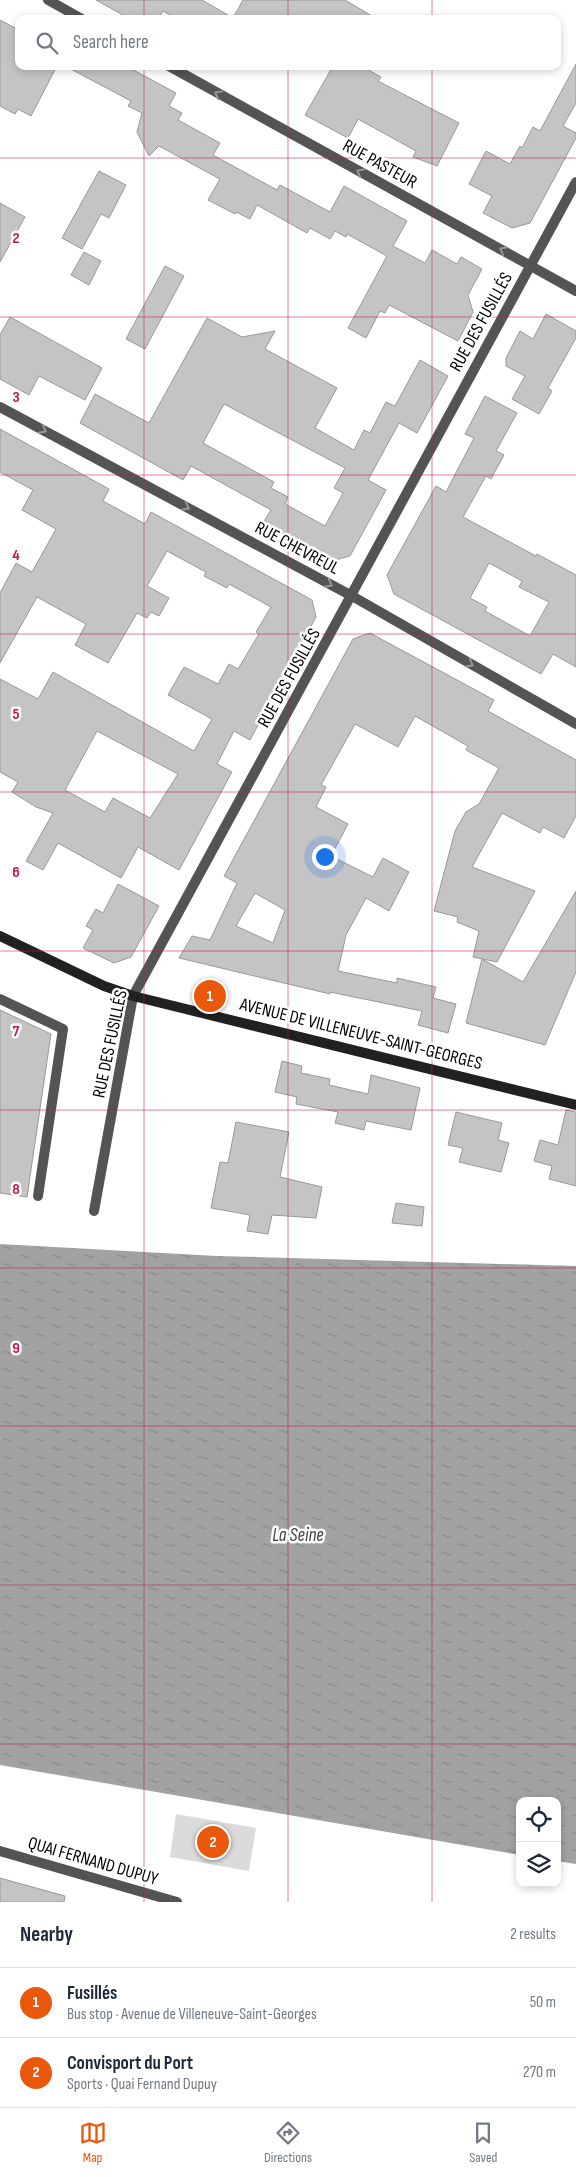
<!DOCTYPE html>
<meta charset="utf-8">
<style>
:root{--surface:#fff;--page:#f6f6f7;--text:#1f2937;--muted:#747a83;--line:#e0e1e3;--accent:#ea580c}
body{margin:0;font-family:"Sofia Sans Condensed",sans-serif;background:var(--page);color:var(--text)}
.controls{position:absolute;right:15px;bottom:15px;display:grid;overflow:hidden;border-radius:10px;box-shadow:0 2px 8px #0003}
.controls button{width:45px;height:45px;display:grid;place-items:center;padding:0;border:0;border-bottom:1px solid var(--line);background:var(--surface);color:var(--text);font:25px sans-serif}
.you{position:absolute;left:324px;top:856px;width:18px;height:18px;margin:-12px;border:4px solid #fff;border-radius:50%;background:#1a73e8;box-shadow:0 0 0 8px #1a73e833}
.badge{display:grid;place-items:center;width:32px;height:32px;border-radius:50%;background:var(--accent);color:#fff;font-size:16px;font-weight:700}
.pin{position:absolute;translate:-50% -50%;border:2px solid #fff;box-shadow:0 1px 5px #0006}
.list{margin:0;padding:0;list-style:none}
h2{display:flex;justify-content:space-between;align-items:center;height:65px;margin:0;padding:0 20px;font-size:21px}
h2 small{font-size:16px;font-weight:400;color:var(--muted)}
.list li{display:grid;grid-template-columns:32px 1fr auto;gap:15px;align-items:center;box-sizing:border-box;height:70px;padding:0 20px;border-top:1px solid var(--line)}
.list b{display:block;font-size:19px;white-space:nowrap}
.list p{margin:0;font-size:16px;white-space:nowrap;color:var(--muted)}
.list em{font-size:16px;font-style:normal;color:var(--muted)}
.icon{flex:none;width:28px;height:28px;fill:none;stroke:currentColor;stroke-width:2;stroke-linecap:round;stroke-linejoin:round}
.map{position:relative;flex:none;width:576px;height:1902px;overflow:hidden}
.search{position:absolute;background:var(--surface);box-shadow:0 2px 8px #0003;left:15px;right:15px;top:15px;height:55px;display:flex;align-items:center;gap:12px;box-sizing:border-box;padding:0 18px;border-radius:10px;color:var(--muted);font-size:19px}
.sheet{height:205px;background:var(--surface)}
nav{display:flex;justify-content:space-around;align-items:center;box-sizing:border-box;height:70px;border-top:1px solid var(--line);background:var(--surface);font-size:14px;color:var(--muted)}
nav a{display:grid;justify-items:center;gap:2px}
nav .on{color:var(--accent)}
.map>svg:first-child{display:block}
.green{fill:#dbdbdb}
.water{fill:url(#water-ripples)}
.building{fill:#c4c4c4;stroke:#989898;fill-rule:evenodd}
.lines{fill:none;stroke-linecap:round;stroke-linejoin:round}
.service{stroke:#545454;stroke-width:10}
.minor{stroke:#545454;stroke-width:10}
.secondary{stroke:#212121;stroke-width:10}
.oneway{stroke:#989898}
.grid{fill:none;stroke:#c2185b;stroke-width:1;stroke-opacity:0.55}
.labels{text-anchor:middle;dominant-baseline:central;stroke-width:5;stroke-linejoin:round;paint-order:stroke}
.street-label{font-size:18px;fill:#000;stroke:#fff}
.water-label{font-size:19px;font-style:italic;fill:#434343;stroke:#fff}
.grid-label{font-size:16px;text-anchor:middle;font-weight:bold;fill:#c2185b;stroke:#fff;stroke-width:5;stroke-linejoin:round;paint-order:stroke}
</style>
<div class="map">
<svg width="576" height="1902" viewBox="0 0 576 1902">
<defs>
<pattern id="water-ripples" width="26" height="14" patternUnits="userSpaceOnUse" patternTransform="scale(1.25)"><rect width="26" height="14" fill="#a2a2a2"/><path d="M2 4q2-2 4 0t4 0M15 11q2-2 4 0t4 0" fill="none" stroke="#8a8a8a"/></pattern>
</defs>
<rect width="100%" height="100%" fill="#fff"/>
<path class="green" d="M 176,1814 L 256,1828 L 249,1871 L 170,1857 Z"/>
<path class="water" d="M 0,1244 L 217,1256 L 576,1266 L 576,1864 L 557,1861 L 557,1801 L 520,1801 L 520,1855 L 0,1765 Z"/>
<path class="building" d="M 96,0 L 202,0 L 233,18 L 243,0 L 345,0 L 377,19 L 177,19 L 163,11 L 158,19 L 130,19 Z
M 0,20 L 19,30 L 19,66 L 57,66 L 31,116 L 18,109 L 15,114 L 0,106 Z
M 576,64 L 576,103 L 563,126 L 576,133 L 576,138 L 530,223 L 512,228 L 483,213 L 492,196 L 469,184 L 486,151 L 510,164 L 520,146 L 522,148 L 533,127 L 540,131 Z
M 65,66 L 126,66 L 176,93 L 169,106 L 182,113 L 178,120 L 220,143 L 213,155 L 277,190 L 280,185 L 330,212 L 344,186 L 407,221 L 393,246 L 425,263 L 432,250 L 457,264 L 461,257 L 482,269 L 468,295 L 473,312 L 458,341 L 389,305 L 385,313 L 380,311 L 366,338 L 348,328 L 387,256 L 347,234 L 346,237 L 335,231 L 330,239 L 310,228 L 307,233 L 257,205 L 250,219 L 236,212 L 235,214 L 208,200 L 220,179 L 159,146 L 149,156 L 137,132 L 142,113 L 128,106 L 131,101 Z
M 333,66 L 361,66 L 381,77 L 378,81 L 459,123 L 437,166 L 413,157 L 416,151 L 358,119 L 348,138 L 305,115 Z
M 99,171 L 126,185 L 109,218 L 101,214 L 82,249 L 62,238 Z
M 0,203 L 25,217 L 0,262 Z
M 84,252 L 101,261 L 89,285 L 71,275 Z
M 165,266 L 184,276 L 145,349 L 126,339 Z
M 546,314 L 576,331 L 576,338 L 548,388 L 552,391 L 539,414 L 512,399 L 525,376 L 506,366 L 506,358 L 520,331 L 533,339 Z
M 10,317 L 102,368 L 85,400 L 39,376 L 29,395 L 0,379 L 0,335 Z
M 207,318 L 242,337 L 275,331 L 265,349 L 337,388 L 315,428 L 354,450 L 364,430 L 370,433 L 386,402 L 395,406 L 420,360 L 448,376 L 417,433 L 399,423 L 368,480 L 386,490 L 350,556 L 332,561 L 263,523 L 271,510 L 191,466 L 183,480 L 80,423 L 95,394 L 149,423 ZM 224,404 L 345,468 L 334,488 L 343,493 L 325,526 L 285,504 L 288,497 L 271,488 L 274,482 L 203,443 Z
M 485,396 L 517,413 L 496,451 L 504,455 L 491,479 L 486,476 L 463,517 L 536,556 L 537,554 L 576,575 L 576,667 L 553,654 L 541,674 L 394,594 L 387,575 L 436,486 L 446,492 L 474,438 L 465,434 ZM 489,563 L 522,581 L 519,587 L 549,602 L 530,636 L 485,611 L 487,607 L 470,598 Z
M 0,429 L 109,489 L 103,501 L 145,524 L 151,512 L 312,600 L 316,617 L 250,740 L 234,731 L 217,764 L 232,772 L 179,870 L 138,847 L 121,878 L 58,843 L 43,870 L 26,861 L 53,813 L 36,807 L 12,792 L 18,782 L 0,772 L 0,679 L 38,699 L 53,672 L 194,751 L 212,719 L 168,695 L 184,667 L 218,684 L 229,664 L 238,669 L 259,634 L 256,632 L 271,607 L 229,584 L 227,588 L 204,576 L 206,572 L 167,551 L 147,586 L 169,598 L 159,616 L 151,612 L 147,618 L 137,613 L 108,663 L 75,645 L 86,624 L 37,597 L 0,663 L 0,593 L 16,563 L 32,572 L 56,529 L 22,510 L 33,490 L 0,472 ZM 97,731 L 178,774 L 150,818 L 113,798 L 105,812 L 65,790 Z
M 370,633 L 494,700 L 488,711 L 576,760 L 576,816 L 564,838 L 543,827 L 540,833 L 502,813 L 472,867 L 535,891 L 497,962 L 473,957 L 479,931 L 457,922 L 458,917 L 434,911 L 455,831 L 466,812 L 479,804 L 499,768 L 466,750 L 468,746 L 415,716 L 398,747 L 355,724 L 321,785 L 326,787 L 316,807 L 348,824 L 331,856 L 373,877 L 383,858 L 409,872 L 389,911 L 366,898 L 346,935 L 338,971 L 397,983 L 397,978 L 436,987 L 433,998 L 456,1004 L 448,1033 L 418,1025 L 422,1011 L 330,992 L 330,994 L 179,958 L 192,936 L 210,940 L 237,883 L 224,876 L 353,639 ZM 255,893 L 285,910 L 273,943 L 236,926 Z
M 118,884 L 159,906 L 131,957 L 114,963 L 83,948 L 93,930 L 86,926 L 96,909 L 103,913 Z
M 576,891 L 576,972 L 545,1045 L 466,1023 L 482,959 L 523,982 Z
M 0,1010 L 51,1034 L 27,1197 L 0,1193 Z
M 282,1061 L 302,1066 L 301,1073 L 330,1079 L 329,1085 L 368,1094 L 371,1075 L 420,1088 L 411,1130 L 366,1121 L 364,1130 L 335,1123 L 338,1112 L 296,1104 L 297,1097 L 275,1092 Z
M 566,1110 L 576,1112 L 576,1186 L 549,1179 L 552,1166 L 534,1161 L 540,1140 L 558,1145 Z
M 456,1112 L 502,1123 L 498,1140 L 509,1143 L 501,1172 L 459,1162 L 463,1148 L 448,1145 Z
M 236,1122 L 289,1132 L 280,1177 L 322,1187 L 316,1218 L 272,1215 L 268,1234 L 247,1231 L 250,1215 L 211,1208 L 220,1162 L 228,1163 Z
M 396,1203 L 424,1207 L 422,1226 L 392,1223 Z
M 0,1878 L 65,1896 L 64,1902 L 0,1902 Z"/>
<g class="lines">
<path class="service" d="M 0,999 L 63,1029 L 38,1196
M 94,1211 L 133,996"/>
<path class="minor" d="M 48,0 L 82,19
M 169,66 L 576,291
M 0,407 L 352,596 L 576,724
M 133,996 L 576,182
M 0,1851 L 177,1902"/>
<path class="secondary" d="M 0,936 L 104,986 L 133,996 L 576,1105"/>
</g>
<defs><path id="oneway-chevron" d="M-2-3.5L2.5 0L-2 3.5" fill="none" stroke-width="1.6" stroke-linecap="round" stroke-linejoin="round" transform="scale(1.25)"/></defs>
<g class="oneway">
<use href="#oneway-chevron" transform="translate(218 94) rotate(-151)"/>
<use href="#oneway-chevron" transform="translate(360 172) rotate(-151)"/>
<use href="#oneway-chevron" transform="translate(503 250) rotate(-151)"/>
<use href="#oneway-chevron" transform="translate(43 430) rotate(28)"/>
<use href="#oneway-chevron" transform="translate(186 507) rotate(28)"/>
<use href="#oneway-chevron" transform="translate(329 584) rotate(28)"/>
<use href="#oneway-chevron" transform="translate(470 664) rotate(30)"/>
</g>
<path class="grid" d="M 144,0 L 144,19M 288,0 L 288,19M 432,0 L 432,19M 144,66 L 144,1902M 288,66 L 288,1902M 432,66 L 432,1902M 0,158 L 576,158M 0,317 L 576,317M 0,475 L 576,475M 0,634 L 576,634M 0,792 L 576,792M 0,951 L 576,951M 0,1110 L 576,1110M 0,1268 L 576,1268M 0,1426 L 576,1426M 0,1585 L 576,1585M 0,1744 L 576,1744"/>
<g class="labels">
<g class="street-label">
<text transform="translate(380 164) rotate(29)">RUE PASTEUR</text>
<text transform="translate(481 322) rotate(-61)">RUE DES FUSILLÉS</text>
<text transform="translate(297 548) rotate(28)">RUE CHEVREUL</text>
<text transform="translate(289 678) rotate(-61)">RUE DES FUSILLÉS</text>
<text transform="translate(361 1034) rotate(14)">AVENUE DE VILLENEUVE-SAINT-GEORGES</text>
<text transform="translate(110 1044) rotate(-78)">RUE DES FUSILLÉS</text>
<text transform="translate(93 1861) rotate(16)">QUAI FERNAND DUPUY</text>
</g>
<g class="water-label">
<text x="298" y="1535">La Seine</text>
</g>
</g>
<g class="grid-label">
<text x="16" y="243">2</text>
<text x="16" y="402">3</text>
<text x="16" y="560">4</text>
<text x="16" y="719">5</text>
<text x="16" y="877">6</text>
<text x="16" y="1036">7</text>
<text x="16" y="1194">8</text>
<text x="16" y="1353">9</text>
</g>
</svg>
<div class="controls">
<button><svg class="icon" aria-label="locate" viewBox="0 0 24 24"><circle cx="12" cy="12" r="6"/><path d="M12 2v4M12 18v4M2 12h4M18 12h4"/></svg></button>
<button><svg class="icon" aria-label="layers" viewBox="0 0 24 24"><path d="M12 4l9 5-9 5-9-5zM3 14l9 5 9-5"/></svg></button>
</div>
<div class="you"></div>
<div class="pin badge" style="left:210px;top:996px">1</div>
<div class="pin badge" style="left:213px;top:1842px">2</div>
<div class="search"><svg class="icon" aria-label="search" viewBox="0 0 24 24"><circle cx="10" cy="10" r="6"/><path d="M15 15l6 6"/></svg>Search here</div>
</div>
<section class="sheet">
<h2>Nearby<small>2 results</small></h2>
<ul class="list">
<li><span class="badge">1</span><div><b>Fusillés</b><p>Bus stop · Avenue de Villeneuve-Saint-Georges</p></div><em>50 m</em></li>
<li><span class="badge">2</span><div><b>Convisport du Port</b><p>Sports · Quai Fernand Dupuy</p></div><em>270 m</em></li>
</ul>
</section>
<nav>
<a class="on"><svg class="icon" aria-label="map" viewBox="0 0 24 24"><path d="M3 6l6-2 6 2 6-2v14l-6 2-6-2-6 2zM9 4v14M15 6v14"/></svg>Map</a>
<a><svg class="icon" aria-label="directions" viewBox="0 0 24 24"><path d="M12 3l9 9-9 9-9-9zM9 14v-3h6M13 9l2 2-2 2"/></svg>Directions</a>
<a><svg class="icon" aria-label="saved" viewBox="0 0 24 24"><path d="M7 4h10v16l-5-4-5 4z"/></svg>Saved</a>
</nav>
